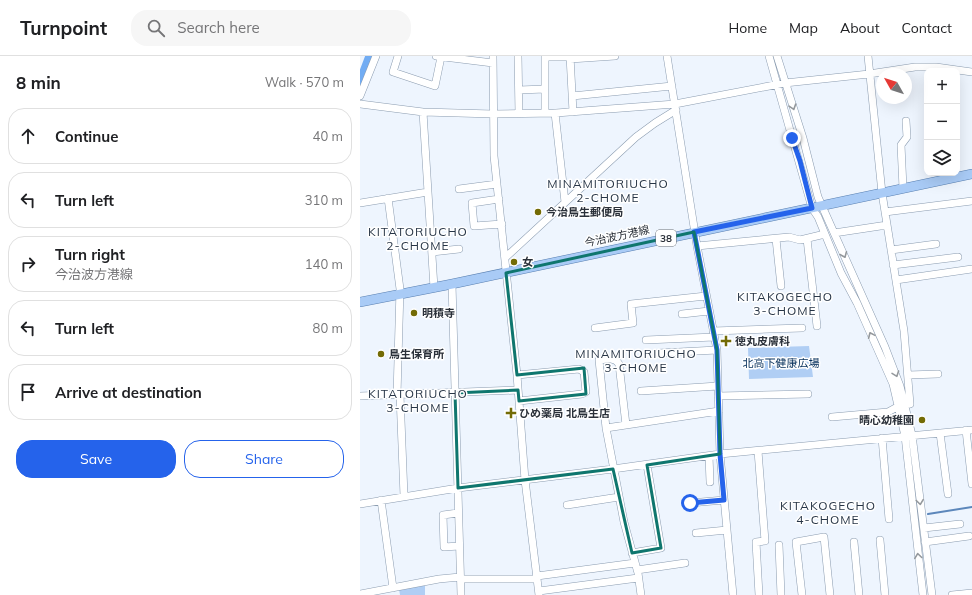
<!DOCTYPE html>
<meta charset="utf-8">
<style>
:root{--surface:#fff;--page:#f6f6f6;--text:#202124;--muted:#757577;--line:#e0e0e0;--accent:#2563eb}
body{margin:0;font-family:Mulish,"Noto Sans JP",sans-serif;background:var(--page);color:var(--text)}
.controls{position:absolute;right:12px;top:12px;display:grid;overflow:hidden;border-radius:8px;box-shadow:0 4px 16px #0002}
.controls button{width:36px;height:36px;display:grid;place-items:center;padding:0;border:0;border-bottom:1px solid var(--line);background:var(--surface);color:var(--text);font:20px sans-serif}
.compass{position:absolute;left:516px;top:12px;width:36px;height:36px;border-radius:50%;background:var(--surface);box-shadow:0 4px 16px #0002;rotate:309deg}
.stop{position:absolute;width:12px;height:12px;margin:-9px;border:3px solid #2563eb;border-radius:50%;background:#fff}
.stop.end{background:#2563eb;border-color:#fff;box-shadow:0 1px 4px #0008}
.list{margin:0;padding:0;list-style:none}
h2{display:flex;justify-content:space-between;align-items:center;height:52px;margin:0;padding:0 16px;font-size:17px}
h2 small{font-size:13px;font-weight:400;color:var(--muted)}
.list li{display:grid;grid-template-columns:26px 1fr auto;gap:12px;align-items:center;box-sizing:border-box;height:56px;margin:0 8px 8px;padding:0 8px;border:1px solid var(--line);border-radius:16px}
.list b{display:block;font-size:15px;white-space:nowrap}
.list p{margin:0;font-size:13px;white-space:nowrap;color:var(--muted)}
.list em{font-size:13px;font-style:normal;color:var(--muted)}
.actions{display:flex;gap:8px;padding:12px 16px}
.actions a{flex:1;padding:9px 0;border:1px solid var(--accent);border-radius:16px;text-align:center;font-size:14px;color:var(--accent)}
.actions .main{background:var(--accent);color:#fff}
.icon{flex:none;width:22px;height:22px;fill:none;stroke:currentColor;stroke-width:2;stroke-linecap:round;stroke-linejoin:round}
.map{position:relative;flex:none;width:612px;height:539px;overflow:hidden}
header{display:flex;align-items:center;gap:24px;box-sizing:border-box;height:56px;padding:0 20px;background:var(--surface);border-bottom:1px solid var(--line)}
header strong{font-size:19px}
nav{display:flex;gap:22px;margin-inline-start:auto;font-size:14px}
.search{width:280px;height:36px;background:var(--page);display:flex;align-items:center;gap:10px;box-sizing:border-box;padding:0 14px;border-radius:16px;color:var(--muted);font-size:15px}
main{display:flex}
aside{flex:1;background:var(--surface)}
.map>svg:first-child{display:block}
.green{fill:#b0cef4}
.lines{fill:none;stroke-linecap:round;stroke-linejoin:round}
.stream{stroke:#5c87bb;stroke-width:2}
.river{stroke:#71acf3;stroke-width:11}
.minor-casing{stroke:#8b9cb0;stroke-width:8}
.major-casing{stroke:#587fb0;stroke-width:10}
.minor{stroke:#fff;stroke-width:7}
.major{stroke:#a9cbf6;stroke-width:9}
.oneway{stroke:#94989c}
.route{stroke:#2563eb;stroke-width:5}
.marked{fill:none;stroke:#0f766e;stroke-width:3;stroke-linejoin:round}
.poi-dot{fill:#736b05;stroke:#fff;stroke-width:1.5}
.labels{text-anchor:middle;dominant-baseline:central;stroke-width:3;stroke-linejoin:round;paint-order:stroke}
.shield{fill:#fff;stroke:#6a6e74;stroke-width:1}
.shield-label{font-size:10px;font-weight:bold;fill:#2a3039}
.poi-label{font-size:11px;font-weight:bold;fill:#2a3039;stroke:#fff;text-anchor:start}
.street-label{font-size:11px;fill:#2a3039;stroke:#fff}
.park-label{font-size:11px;fill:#042e5a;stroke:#fff}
.neighbourhood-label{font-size:12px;letter-spacing:1px;fill:#273546;stroke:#fff}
</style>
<header>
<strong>Turnpoint</strong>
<div class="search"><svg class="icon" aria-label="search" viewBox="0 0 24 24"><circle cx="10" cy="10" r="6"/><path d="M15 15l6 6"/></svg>Search here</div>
<nav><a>Home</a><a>Map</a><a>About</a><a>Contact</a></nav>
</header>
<main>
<aside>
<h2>8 min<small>Walk · 570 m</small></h2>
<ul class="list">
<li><svg class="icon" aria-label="ahead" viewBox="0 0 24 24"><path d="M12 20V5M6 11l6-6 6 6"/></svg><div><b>Continue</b></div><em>40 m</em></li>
<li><svg class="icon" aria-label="left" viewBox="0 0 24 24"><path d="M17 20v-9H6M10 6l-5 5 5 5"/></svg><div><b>Turn left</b></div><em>310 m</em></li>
<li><svg class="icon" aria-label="right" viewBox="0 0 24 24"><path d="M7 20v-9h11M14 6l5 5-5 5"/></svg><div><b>Turn right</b><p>今治波方港線</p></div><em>140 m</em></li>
<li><svg class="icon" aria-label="left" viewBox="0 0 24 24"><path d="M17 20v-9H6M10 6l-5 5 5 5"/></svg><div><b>Turn left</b></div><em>80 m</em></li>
<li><svg class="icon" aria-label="arrive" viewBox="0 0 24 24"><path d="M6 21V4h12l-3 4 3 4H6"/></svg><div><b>Arrive at destination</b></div></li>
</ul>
<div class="actions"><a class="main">Save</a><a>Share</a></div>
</aside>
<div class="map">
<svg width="612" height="539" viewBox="0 0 612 539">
<rect width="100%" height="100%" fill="#eef5fe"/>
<path class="green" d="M 449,290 L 453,321 L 389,323 L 388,292 Z
M 65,528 L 65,539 L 40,539 L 39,533 Z"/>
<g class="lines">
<path class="stream" d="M 568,458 L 612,451"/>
<path class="river" d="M 0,29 L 11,0"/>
<defs>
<path id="minor" d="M 38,0 L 33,16 L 75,30 L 81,1
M 76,0 L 133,7
M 133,0 L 134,100 L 157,319 L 165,424 L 179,539
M 158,0 L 159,58
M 185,0 L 185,57
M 210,0 L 213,56
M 307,0 L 337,190 L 357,294 L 360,398 L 373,539
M 409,0 L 452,152 L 458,161 L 481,217 L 497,247 L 533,328 L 545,380 L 563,539
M 417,0 L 443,82 L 458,141 L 525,291 L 540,330 L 552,379 L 572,539
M 185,1 L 210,1
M 210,3 L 255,0
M 159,34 L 185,33
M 0,40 L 16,0
M 212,40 L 312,30
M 0,48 L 63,56 L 133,58 L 196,57 L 315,48 L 425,27 L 509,18 L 555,11 L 576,11 L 612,16
M 63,56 L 74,232
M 195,57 L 205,146
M 543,132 L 541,89 L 547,81 L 546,65
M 99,133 L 137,128
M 28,142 L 40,233 L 37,339
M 139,143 L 112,147 L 114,170 L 142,168
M 0,147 L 68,136
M 525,156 L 612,145
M 474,177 L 527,169
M 416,183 L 421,230
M 447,183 L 457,270
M 337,190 L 429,181 L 440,184 L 465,178
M 531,194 L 576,188
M 72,196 L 99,193
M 146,201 L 276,81 L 295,67 L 316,54
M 533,209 L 598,201
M 536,224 L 612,213
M 92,228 L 101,539
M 322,258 L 349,255
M 235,272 L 273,267 L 271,248 L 346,240
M 353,275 L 442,272
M 286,284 L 354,281
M 299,297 L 357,294
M 157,319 L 219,313 L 224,316 L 226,336 L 222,338 L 159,345
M 548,319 L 578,318
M 281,335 L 358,330
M 40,339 L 44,440
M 0,340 L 158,334
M 358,340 L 448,338
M 472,361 L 528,356 L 539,350 L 550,348 L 544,275 L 522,137 L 508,0
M 246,372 L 239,304 C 246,303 255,301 259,308 L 266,369
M 606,374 L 612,428
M 580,377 L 588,438
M 522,382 L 529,463
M 398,395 L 405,485 L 396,486 L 399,539
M 349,400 L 350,426
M 21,444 L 33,532
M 330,447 L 364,444
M 0,448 L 98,432 L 253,413 L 360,398 L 612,374
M 207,449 L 259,441
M 98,457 L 83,459 L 84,491 L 99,490
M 564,472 L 600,468
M 336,477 L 367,474
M 520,484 L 525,539
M 494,486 L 499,539
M 565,486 L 609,480
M 419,489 L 421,539
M 272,497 L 301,492 L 287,409
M 277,514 L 325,507
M 177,520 L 275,507
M 100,523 L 177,523
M 179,535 L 278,522
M 0,538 L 79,523 L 100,521
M 281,539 L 278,517 L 264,466 L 246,372 L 359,355
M 442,539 L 436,486 L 464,481 L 470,539
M 592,539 L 612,537"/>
<path id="major" d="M 0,246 L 92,228 L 612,118"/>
</defs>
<use href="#minor" class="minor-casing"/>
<use href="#major" class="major-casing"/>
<use href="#minor" class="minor"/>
<use href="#major" class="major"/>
</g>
<defs><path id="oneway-chevron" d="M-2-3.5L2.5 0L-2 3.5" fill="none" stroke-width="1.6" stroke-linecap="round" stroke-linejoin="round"/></defs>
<g class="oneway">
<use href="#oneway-chevron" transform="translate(433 51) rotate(72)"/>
<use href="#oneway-chevron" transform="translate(484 199) rotate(67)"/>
<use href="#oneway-chevron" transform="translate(511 279) rotate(-114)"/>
<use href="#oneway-chevron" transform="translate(536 318) rotate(70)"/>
<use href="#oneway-chevron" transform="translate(560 446) rotate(82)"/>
<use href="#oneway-chevron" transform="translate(558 500) rotate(-98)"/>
</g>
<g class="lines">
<path class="route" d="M 330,447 L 364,444 L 360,398 L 357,294 L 334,176 L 452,152 L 440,105 L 432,82"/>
</g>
<path class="marked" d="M 334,176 L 357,294 L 360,398 L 287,409 L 301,492 L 272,497 L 253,413 L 98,432 L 95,337 L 158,334 L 159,345 L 226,338 L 224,312 L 157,319 L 146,217 Z"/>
<g class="poi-dot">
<circle cx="178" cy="156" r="4"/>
<circle cx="154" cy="206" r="4"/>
<circle cx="54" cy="257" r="4"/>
<path d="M364 279h4v4h4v4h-4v4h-4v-4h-4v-4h4z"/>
<circle cx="21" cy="298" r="4"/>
<path d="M149 351h4v4h4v4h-4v4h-4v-4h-4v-4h4z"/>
<circle cx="562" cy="364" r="4"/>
</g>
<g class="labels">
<rect class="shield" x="296" y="174" width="20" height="16" rx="3"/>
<g class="shield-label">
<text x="306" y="182">38</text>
</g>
<g class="poi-label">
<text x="186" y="156">今治鳥生郵便局</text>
<text x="162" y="206">女</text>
<text x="62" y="257">明積寺</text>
<text x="375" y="285">徳丸皮膚科</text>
<text x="29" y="298">鳥生保育所</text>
<text x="159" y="357">ひめ薬局 北鳥生店</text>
<text x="554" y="364" text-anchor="end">晴心幼稚園</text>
</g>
<g class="street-label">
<text transform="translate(257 180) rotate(-12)">今治波方港線</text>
</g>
<g class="park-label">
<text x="421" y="307">北高下健康広場</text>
</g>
<g class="neighbourhood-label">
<text x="248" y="127">MINAMITORIUCHO<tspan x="248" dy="14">2-CHOME</tspan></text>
<text x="58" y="175">KITATORIUCHO<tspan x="58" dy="14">2-CHOME</tspan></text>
<text x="425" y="240">KITAKOGECHO<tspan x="425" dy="14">3-CHOME</tspan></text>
<text x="276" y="297">MINAMITORIUCHO<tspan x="276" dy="14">3-CHOME</tspan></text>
<text x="58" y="337">KITATORIUCHO<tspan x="58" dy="14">3-CHOME</tspan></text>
<text x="468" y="449">KITAKOGECHO<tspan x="468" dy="14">4-CHOME</tspan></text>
</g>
</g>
</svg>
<div class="controls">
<button>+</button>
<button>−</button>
<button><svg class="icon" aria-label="layers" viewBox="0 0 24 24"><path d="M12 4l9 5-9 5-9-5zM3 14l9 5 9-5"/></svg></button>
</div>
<svg class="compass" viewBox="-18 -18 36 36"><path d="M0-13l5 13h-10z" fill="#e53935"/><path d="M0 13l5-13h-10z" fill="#757577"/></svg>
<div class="stop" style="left:330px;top:447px"></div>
<div class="stop end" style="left:432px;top:82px"></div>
</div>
</main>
